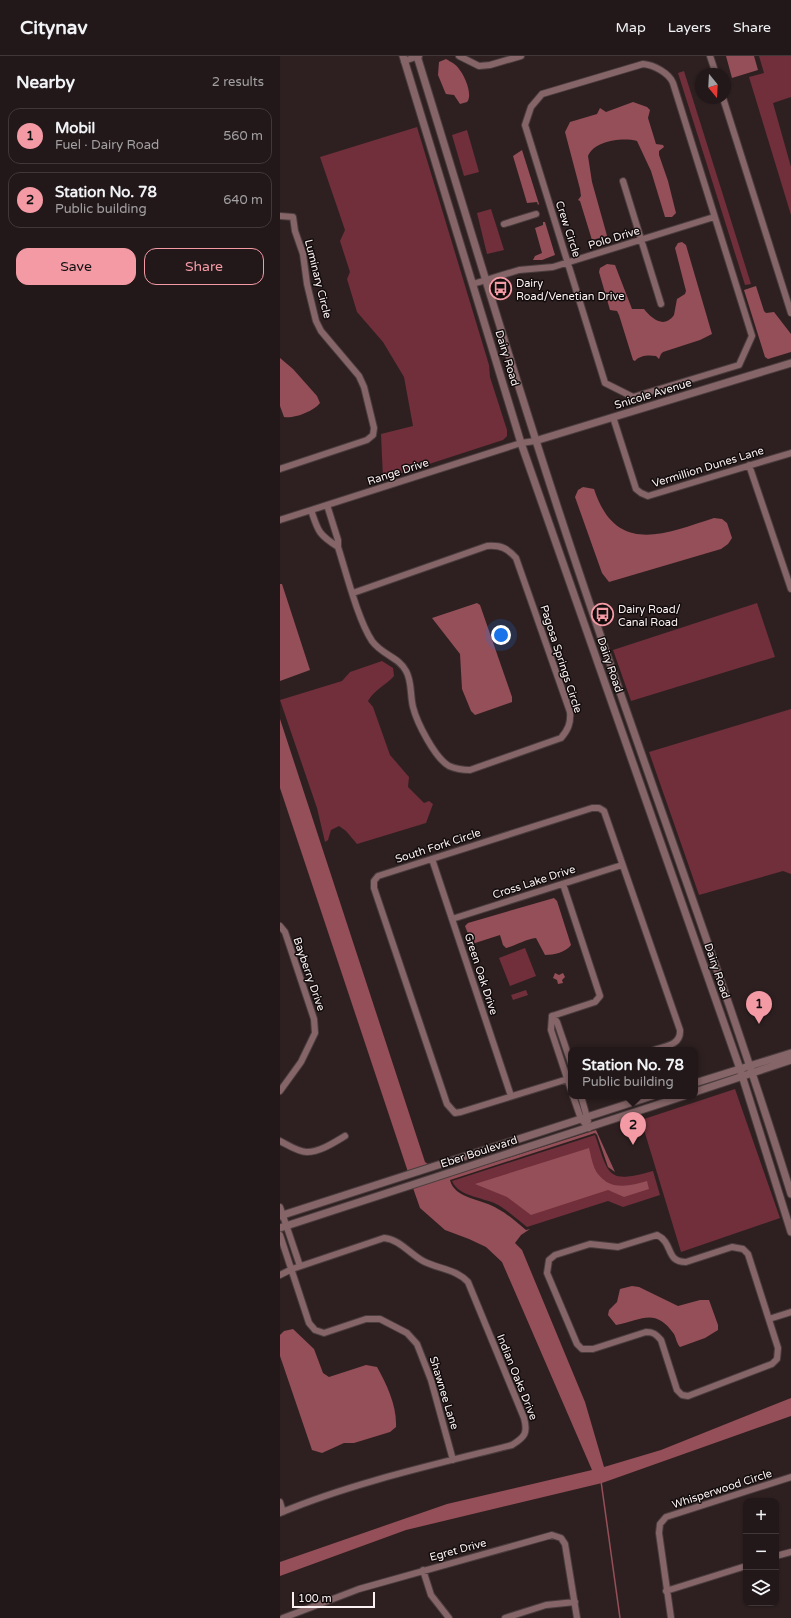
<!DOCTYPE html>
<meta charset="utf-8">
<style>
:root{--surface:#221819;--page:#2a2122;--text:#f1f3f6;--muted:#a2a0a2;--line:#3f3738;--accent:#f49aa5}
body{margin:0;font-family:"Varela Round",sans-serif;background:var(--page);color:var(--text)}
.controls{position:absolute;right:12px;bottom:12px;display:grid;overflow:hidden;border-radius:8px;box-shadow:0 1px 3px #0004}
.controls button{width:36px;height:36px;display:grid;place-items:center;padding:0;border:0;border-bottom:1px solid var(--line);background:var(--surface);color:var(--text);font:20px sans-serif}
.compass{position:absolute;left:415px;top:12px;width:36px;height:36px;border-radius:50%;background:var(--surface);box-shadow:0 1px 3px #0004;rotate:162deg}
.scale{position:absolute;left:12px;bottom:10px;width:83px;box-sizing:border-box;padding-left:4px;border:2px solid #fbf1f2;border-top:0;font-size:11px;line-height:14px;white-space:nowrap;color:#fbf1f2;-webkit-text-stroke:3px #120c0c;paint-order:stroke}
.you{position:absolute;left:221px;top:579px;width:14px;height:14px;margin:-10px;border:3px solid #fff;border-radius:50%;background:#1a73e8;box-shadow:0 0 0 6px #1a73e833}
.badge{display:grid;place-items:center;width:26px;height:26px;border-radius:50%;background:var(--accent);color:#111;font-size:13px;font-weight:700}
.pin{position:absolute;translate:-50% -33px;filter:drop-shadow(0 1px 2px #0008)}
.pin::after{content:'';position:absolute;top:21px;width:14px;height:12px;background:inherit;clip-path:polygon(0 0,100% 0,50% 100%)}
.popup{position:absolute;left:288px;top:991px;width:130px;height:52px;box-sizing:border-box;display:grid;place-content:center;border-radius:8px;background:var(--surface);filter:drop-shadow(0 1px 3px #0005);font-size:13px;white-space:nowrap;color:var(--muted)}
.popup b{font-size:15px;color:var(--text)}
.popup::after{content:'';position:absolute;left:50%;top:100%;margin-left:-8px;border:8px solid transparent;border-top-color:var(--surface)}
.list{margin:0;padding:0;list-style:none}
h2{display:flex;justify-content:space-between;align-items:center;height:52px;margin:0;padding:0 16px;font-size:17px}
h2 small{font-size:13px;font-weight:400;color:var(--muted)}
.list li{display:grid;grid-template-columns:26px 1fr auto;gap:12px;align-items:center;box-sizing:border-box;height:56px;margin:0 8px 8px;padding:0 8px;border:1px solid var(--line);border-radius:12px}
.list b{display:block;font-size:15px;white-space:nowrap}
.list p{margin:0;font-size:13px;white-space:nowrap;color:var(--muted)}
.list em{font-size:13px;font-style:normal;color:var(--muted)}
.actions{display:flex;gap:8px;padding:12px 16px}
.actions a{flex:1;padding:9px 0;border:1px solid var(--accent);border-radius:12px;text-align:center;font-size:14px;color:var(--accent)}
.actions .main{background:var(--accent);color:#111}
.icon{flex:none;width:22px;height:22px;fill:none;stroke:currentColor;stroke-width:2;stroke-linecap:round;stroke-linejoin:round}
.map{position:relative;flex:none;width:511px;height:1562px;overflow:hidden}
header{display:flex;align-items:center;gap:24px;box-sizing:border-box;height:56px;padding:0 20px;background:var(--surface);border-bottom:1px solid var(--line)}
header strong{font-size:19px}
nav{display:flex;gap:22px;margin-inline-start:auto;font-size:14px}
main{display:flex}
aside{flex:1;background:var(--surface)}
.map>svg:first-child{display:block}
.green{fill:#702f3a}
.water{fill:#954f58}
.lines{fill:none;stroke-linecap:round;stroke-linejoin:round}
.stream{stroke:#954f58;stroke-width:1.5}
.minor-casing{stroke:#4b3d3e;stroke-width:8}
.tertiary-casing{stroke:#4b3d3e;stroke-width:9}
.minor{stroke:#856568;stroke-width:6}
.tertiary{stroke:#856568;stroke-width:7}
.labels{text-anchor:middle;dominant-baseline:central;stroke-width:3;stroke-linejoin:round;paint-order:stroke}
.street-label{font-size:11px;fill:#fbf1f2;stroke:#120c0c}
.poi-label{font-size:11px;fill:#fbf1f2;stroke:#120c0c;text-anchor:start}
</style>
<header>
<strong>Citynav</strong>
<nav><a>Map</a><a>Layers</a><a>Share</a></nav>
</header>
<main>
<aside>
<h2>Nearby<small>2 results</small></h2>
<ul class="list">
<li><span class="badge">1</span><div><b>Mobil</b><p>Fuel · Dairy Road</p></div><em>560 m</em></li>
<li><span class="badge">2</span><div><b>Station No. 78</b><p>Public building</p></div><em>640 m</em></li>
</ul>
<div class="actions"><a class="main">Save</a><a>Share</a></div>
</aside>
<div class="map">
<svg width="511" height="1562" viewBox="0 0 511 1562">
<rect width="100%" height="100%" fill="#2e2021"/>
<path class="green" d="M 479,0 L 511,0 L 511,41 L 493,47 L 511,111 L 511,159 L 469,21 L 484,17 Z
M 404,15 L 471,228 L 465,229 L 398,17 Z
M 137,71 L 209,309 L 210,321 L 227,374 L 227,380 L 223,384 L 103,423 L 101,378 L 133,370 L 124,321 L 103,286 L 77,256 L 67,223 L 70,216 L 60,185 L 65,174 L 40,101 Z
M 187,74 L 199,116 L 184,120 L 172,79 Z
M 211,153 L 224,194 L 207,198 L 197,157 Z
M 477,547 L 495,601 L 351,645 L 333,594 Z
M 102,605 L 113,612 L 114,620 C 106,629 94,634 88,645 L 93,651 L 110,699 L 129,721 L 128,731 L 144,747 L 149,745 L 153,748 L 146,767 L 77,788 L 66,775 L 59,770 L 51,774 L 48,784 L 45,786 L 37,752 L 0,644 L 62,625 L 70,616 Z
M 511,653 L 511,818 L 503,815 L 419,839 L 369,696 Z
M 245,892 L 256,920 L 230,930 L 219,902 Z
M 246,934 L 248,939 L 233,944 L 231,939 Z
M 455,1033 L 500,1162 L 401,1196 L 361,1064 Z
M 315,1079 C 329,1120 327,1128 373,1115 L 380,1139 L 343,1151 L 328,1145 L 247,1171 C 238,1164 229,1156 220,1150 C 206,1141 179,1142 172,1125 Z"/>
<path class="water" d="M 446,0 L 474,0 L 478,14 L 452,22 Z
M 166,3 C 171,6 176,8 179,13 C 185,20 193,39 187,46 L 180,48 L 174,39 L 166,38 L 165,36 L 158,19 L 159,6 Z
M 353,46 L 367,51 L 370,54 L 368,62 L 376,88 L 383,89 L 384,91 L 379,95 L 379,99 L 388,125 L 396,157 L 392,161 L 385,161 L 371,115 L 357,85 C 342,81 314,85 308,100 L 312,126 L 326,176 L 327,180 L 312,184 L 300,145 L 298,144 L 301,140 L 300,133 L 285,76 L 290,66 L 317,58 L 320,52 L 326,56 Z
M 242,94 L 259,148 L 258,149 L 257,146 L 247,147 L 233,100 Z
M 263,166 L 265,166 L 275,199 L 262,204 L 253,204 L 255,200 L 262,197 L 255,172 L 263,169 Z
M 402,186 L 406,189 L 432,278 L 420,284 L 383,296 L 381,298 L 379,303 L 376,300 C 369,299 360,299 355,305 L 353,304 L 339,259 L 337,255 L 330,254 L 319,216 L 320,212 L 327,208 L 335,209 L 352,253 L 364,253 C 372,263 384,273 394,259 L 397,243 L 405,238 L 406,235 L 395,192 L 398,187 Z
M 476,230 L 484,255 L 486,257 L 494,256 L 511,278 L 511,296 L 488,303 L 485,301 L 464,234 Z
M 0,302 L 13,313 L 37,340 L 40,347 C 34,355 14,363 4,361 L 0,350 Z
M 303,431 L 314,433 C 336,500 384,478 434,462 L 442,463 L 447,467 L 452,482 L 448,488 L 441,493 L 329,526 L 322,517 L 295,441 L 298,434 Z
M 0,528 L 2,528 L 30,614 L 0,625 Z
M 197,547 L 200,549 L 232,641 L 232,646 L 195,659 L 191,655 L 182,633 L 180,598 L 152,562 Z
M 0,663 L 145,1106 L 148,1108 L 154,1107 L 128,1116 L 0,732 Z
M 274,842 L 277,845 L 291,889 C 286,896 274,899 265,899 L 256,882 C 246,883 237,889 226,892 L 223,889 L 220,879 L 192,888 L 185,870 L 188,867 Z
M 275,917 L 279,919 L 283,917 L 285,921 L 282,924 L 283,927 L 278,928 L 277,924 L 273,922 Z
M 316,1074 L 335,1116 L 328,1111 L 317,1079 L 315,1077 L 170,1124 C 174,1143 204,1143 218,1153 C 228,1158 237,1167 246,1174 L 250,1173 L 241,1179 L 235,1187 L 242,1194 L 305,1346 L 324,1411 L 381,1394 L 511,1342 L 511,1360 L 322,1427 L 126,1474 L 0,1520 L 0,1506 L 167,1448 L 312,1414 L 222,1206 L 206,1191 L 189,1183 L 165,1174 L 140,1152 L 133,1132 Z
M 309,1092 C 311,1100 313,1112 318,1118 C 331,1135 350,1130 367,1125 L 369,1133 L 344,1141 L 328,1134 L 251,1159 L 227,1141 L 195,1128 Z
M 352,1230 L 359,1231 L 398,1250 L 420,1244 L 429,1244 L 438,1269 L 438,1274 L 425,1282 L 400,1291 C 397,1288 396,1282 394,1278 C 375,1251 362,1264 336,1269 L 328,1259 L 329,1254 L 337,1246 L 340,1233 Z
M 13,1273 L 34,1293 L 43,1317 L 49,1321 L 86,1309 L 97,1311 C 107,1329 117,1350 116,1371 L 110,1376 L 74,1387 L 64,1387 L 42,1397 L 32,1394 L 0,1300 L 0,1279 L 4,1275 Z"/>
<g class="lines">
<path class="stream" d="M 321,1425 L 340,1562"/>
<defs>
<path id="minor" d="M 179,0 L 199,10 L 210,9 L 241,0
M 430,0 L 436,18
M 124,5 L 139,0
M 363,8 C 374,9 389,17 393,27 L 472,280 L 459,309 L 353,341 L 325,327 L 245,69 L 251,51 L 262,38 Z
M 443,42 L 511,257
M 343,125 L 381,248
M 0,160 L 13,161 L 15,175 L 23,198 L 27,228 L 36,265 L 41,275 L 79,320 L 84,331 L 94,372 L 93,379 L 87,384 L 0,413
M 224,168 L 256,158
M 193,228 L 239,214 L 273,211 L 434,161
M 333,361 L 356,433 L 361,437 L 368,440 L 511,397
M 469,409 L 511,533
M 47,449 L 58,484 L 58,491 C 66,516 78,564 92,585 C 102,599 119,601 126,615 C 132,625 130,639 133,651 C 137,667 155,702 169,710 C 176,713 183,714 190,714 L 281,682 C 288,674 291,667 290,656 L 236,502 C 227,492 221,489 207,490 L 73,537
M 31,454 C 38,475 38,478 58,491
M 0,464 L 241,387 L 255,385
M 152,803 L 231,1040
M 172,863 L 342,809
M 0,870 L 5,876 L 34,963 L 35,977 L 21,1006 L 0,1035
M 272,960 L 315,946 L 320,940 L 283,828
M 272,960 L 271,974 L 291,1034
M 272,960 L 277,966 L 291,1007
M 291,1022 L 181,1056 L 175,1057 L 167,1048 L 94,832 L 94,825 L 98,820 L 312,752 L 319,752 L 324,755 L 400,974 C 401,989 386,990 374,994
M 293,1040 L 301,1063 L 309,1072
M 301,1040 L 308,1065
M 0,1085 C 8,1089 18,1096 27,1096 C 40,1096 55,1086 65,1080
M 0,1151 L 20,1210
M 0,1179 L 29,1267 L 35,1274 L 44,1277 L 86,1263 L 100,1263 L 127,1277 L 137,1288 L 151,1324 L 173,1404
M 377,1179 C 394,1187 385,1206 406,1206 L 452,1191 L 463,1193 L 468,1198 L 498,1292 L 497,1303 L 492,1308 L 408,1340 L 402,1339 L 397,1334 L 381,1284 C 376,1278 373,1276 366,1276 L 313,1293 L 302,1293 L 297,1288 L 267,1217 L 269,1204 L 275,1199 L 310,1188 L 338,1191 Z
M 0,1219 L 12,1213 L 104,1182 C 119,1183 130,1198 143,1205 C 158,1213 176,1213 188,1226 L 244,1362 C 248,1377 245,1381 232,1389 C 157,1408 71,1427 0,1457
M 489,1263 L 511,1256
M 0,1446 L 3,1456
M 496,1500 L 511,1496
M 143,1514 L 151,1539 L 169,1562
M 386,1535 L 466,1510
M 3,1562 L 79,1533 L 272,1479 L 281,1482 L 285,1488 L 297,1562
M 225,1562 L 266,1549 L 295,1546
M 391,1562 L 379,1477 L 380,1468 L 386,1461 L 511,1421"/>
<path id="tertiary" d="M 123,0 L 241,387 L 460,1013 L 511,1176
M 137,0 C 192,178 245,357 305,534 C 373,736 448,935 511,1138
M 255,385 L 511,307
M 415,1027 L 511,997
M 415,1036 L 511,1004
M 0,1160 L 372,1040
M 0,1172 L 404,1040"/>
</defs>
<use href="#minor" class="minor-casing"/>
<use href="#tertiary" class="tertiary-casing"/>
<use href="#minor" class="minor"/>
<use href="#tertiary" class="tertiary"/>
</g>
<defs>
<symbol id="bus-ring" viewBox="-11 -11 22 22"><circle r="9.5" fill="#120c0c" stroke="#f49aa5" stroke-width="1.5"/><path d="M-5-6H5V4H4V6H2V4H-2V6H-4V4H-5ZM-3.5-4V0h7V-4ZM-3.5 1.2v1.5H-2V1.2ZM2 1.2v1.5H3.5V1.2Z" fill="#f49aa5"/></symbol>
</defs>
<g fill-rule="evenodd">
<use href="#bus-ring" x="208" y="220" width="25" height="25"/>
<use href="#bus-ring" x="310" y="546" width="25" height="25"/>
</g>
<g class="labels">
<g class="street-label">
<text transform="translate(288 173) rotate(72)">Crew Circle</text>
<text transform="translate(334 182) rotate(-17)">Polo Drive</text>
<text transform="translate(38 223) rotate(76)">Luminary Circle</text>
<text transform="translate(227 302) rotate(73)">Dairy Road</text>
<text transform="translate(373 338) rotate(-17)">Snicole Avenue</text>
<text transform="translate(428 411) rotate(-17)">Vermillion Dunes Lane</text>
<text transform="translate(118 416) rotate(-18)">Range Drive</text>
<text transform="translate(281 603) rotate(72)">Pagosa Springs Circle</text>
<text transform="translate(330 609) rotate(71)">Dairy Road</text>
<text transform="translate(158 790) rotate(-18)">South Fork Circle</text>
<text transform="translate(254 826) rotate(-18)">Cross Lake Drive</text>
<text transform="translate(437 915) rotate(71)">Dairy Road</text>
<text transform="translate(29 918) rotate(71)">Bayberry Drive</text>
<text transform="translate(201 918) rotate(72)">Green Oak Drive</text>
<text transform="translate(199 1096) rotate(-18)">Eber Boulevard</text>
<text transform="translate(237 1321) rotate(68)">Indian Oaks Drive</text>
<text transform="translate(164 1337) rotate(73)">Shawnee Lane</text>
<text transform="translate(442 1433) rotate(-18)">Whisperwood Circle</text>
<text transform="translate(178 1494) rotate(-15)">Egret Drive</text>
</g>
<g class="poi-label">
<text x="236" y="227">Dairy<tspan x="236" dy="13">Road/Venetian Drive</tspan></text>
<text x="338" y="553">Dairy Road/<tspan x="338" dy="13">Canal Road</tspan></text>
</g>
</g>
</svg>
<div class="controls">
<button>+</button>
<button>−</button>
<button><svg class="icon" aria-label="layers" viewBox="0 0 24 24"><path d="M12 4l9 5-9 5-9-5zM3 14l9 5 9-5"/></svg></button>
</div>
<svg class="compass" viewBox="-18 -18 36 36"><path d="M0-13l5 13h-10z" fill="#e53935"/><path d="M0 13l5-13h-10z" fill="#a2a0a2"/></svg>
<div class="scale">100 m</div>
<div class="you"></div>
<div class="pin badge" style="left:479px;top:968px">1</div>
<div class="pin badge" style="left:353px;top:1089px">2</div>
<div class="popup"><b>Station No. 78</b>Public building</div>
</div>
</main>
